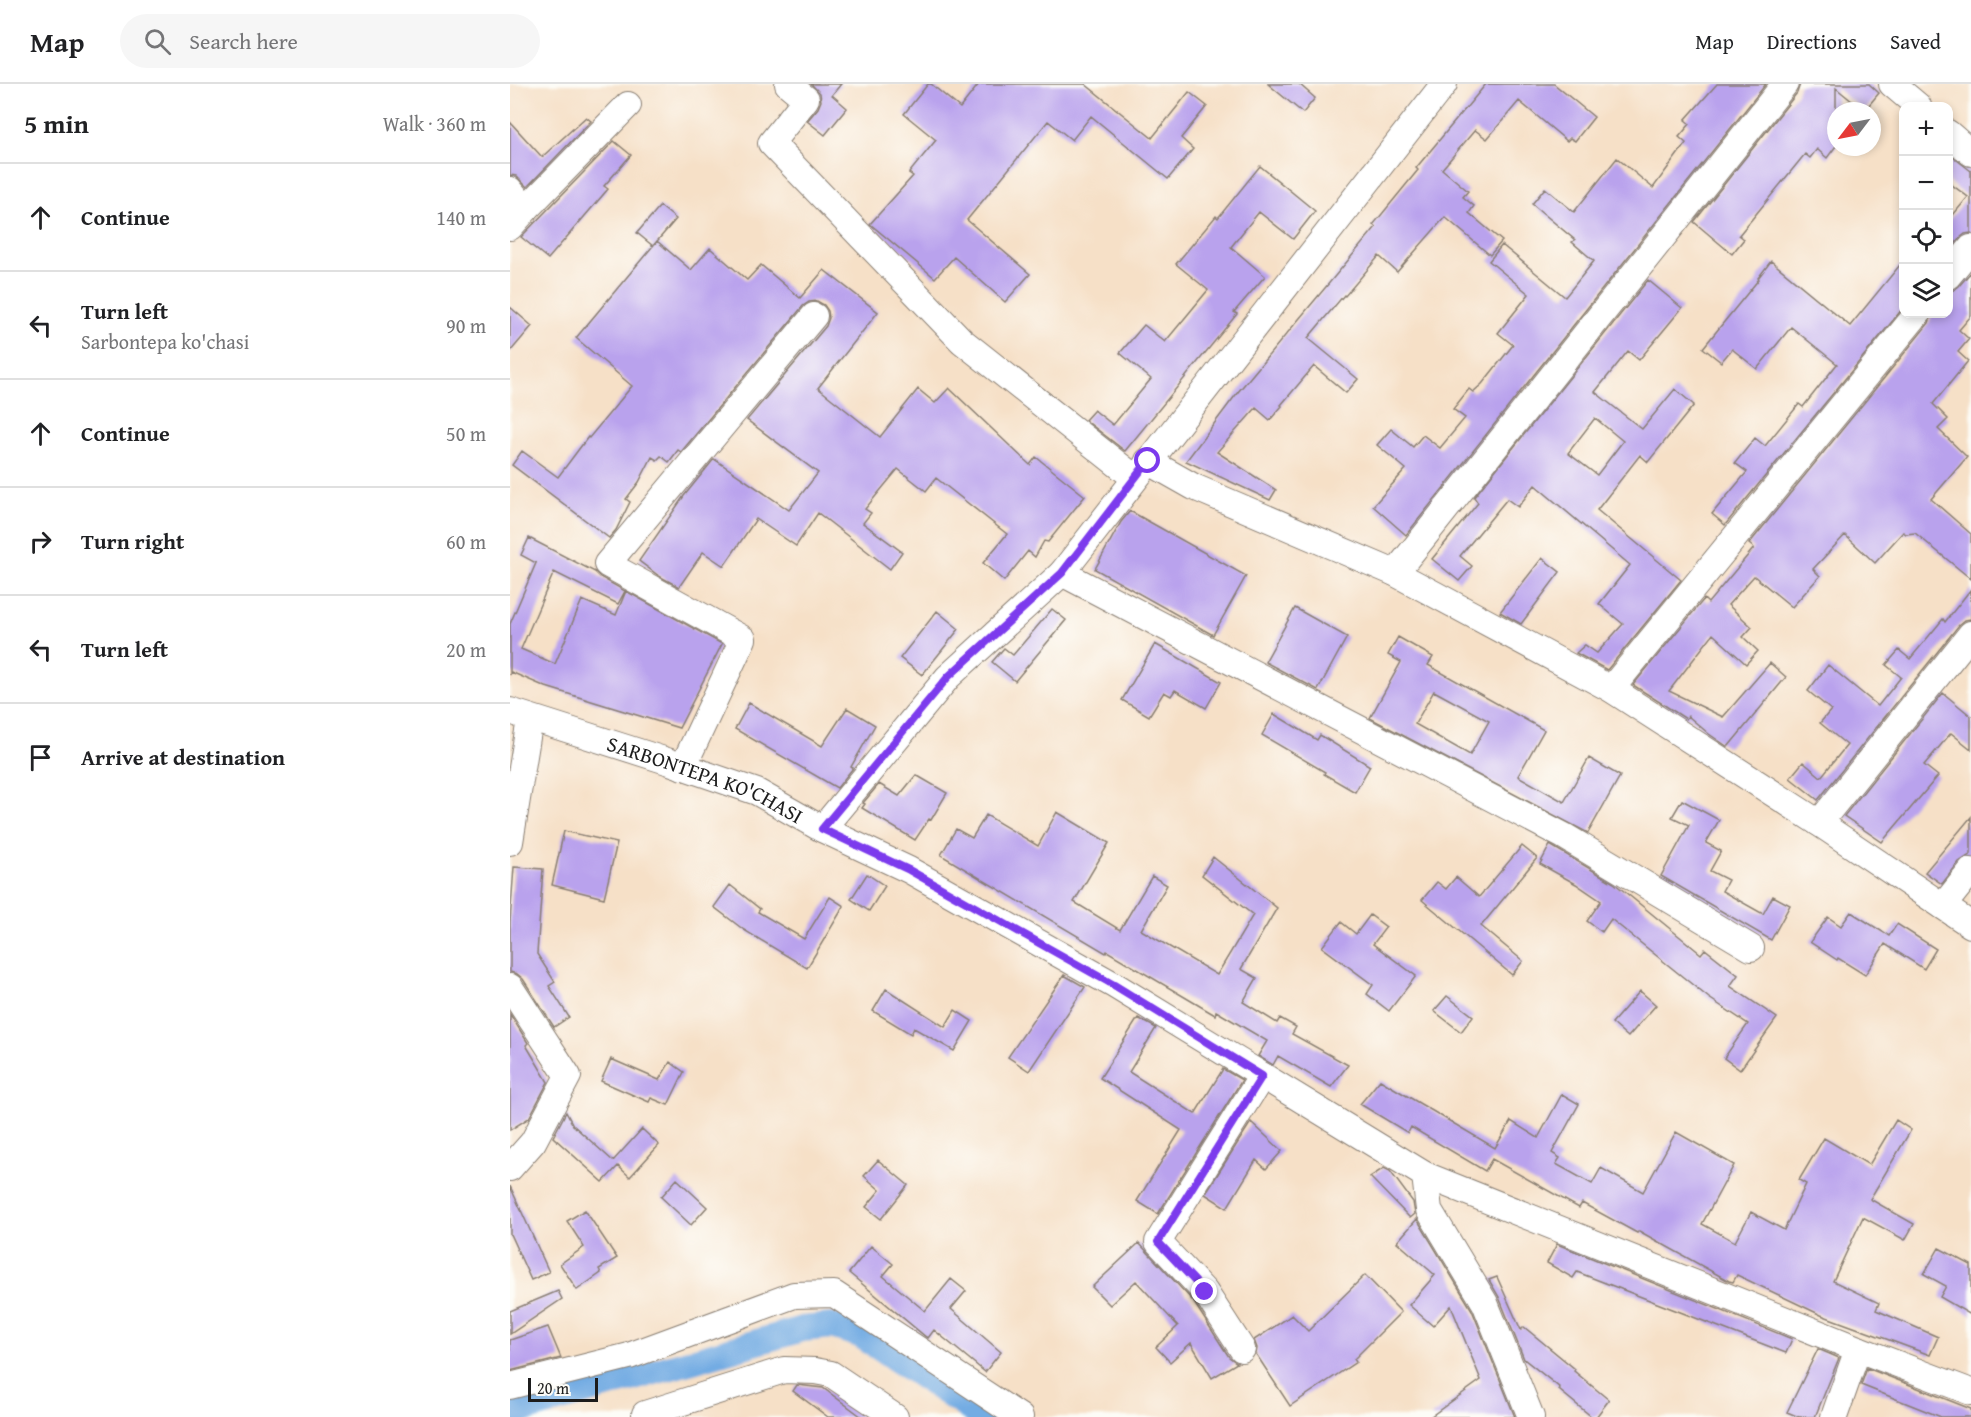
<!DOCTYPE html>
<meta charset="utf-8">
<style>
:root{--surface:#fff;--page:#f6f6f6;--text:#202124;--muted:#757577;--line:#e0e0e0}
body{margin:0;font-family:"Gentium Book Plus",serif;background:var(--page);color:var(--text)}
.controls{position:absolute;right:18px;top:18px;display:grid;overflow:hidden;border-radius:12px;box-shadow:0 3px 9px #0003}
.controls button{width:54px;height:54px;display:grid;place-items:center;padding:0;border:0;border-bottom:2px solid var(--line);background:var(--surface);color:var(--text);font:30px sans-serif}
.compass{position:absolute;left:1317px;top:18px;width:54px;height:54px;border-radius:50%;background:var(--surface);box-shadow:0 3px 9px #0003;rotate:238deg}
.scale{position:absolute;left:18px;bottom:15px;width:70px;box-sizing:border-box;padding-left:6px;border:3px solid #1c1c1c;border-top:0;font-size:16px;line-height:21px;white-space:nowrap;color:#1c1c1c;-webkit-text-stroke:4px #fdfcf7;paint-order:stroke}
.stop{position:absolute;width:18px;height:18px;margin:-14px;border:4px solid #7c3aed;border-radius:50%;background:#fff}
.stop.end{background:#7c3aed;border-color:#fff;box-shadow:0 2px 6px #0008}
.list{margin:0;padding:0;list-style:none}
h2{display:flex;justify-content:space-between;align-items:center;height:78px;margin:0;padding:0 24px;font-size:26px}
h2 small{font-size:20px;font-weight:400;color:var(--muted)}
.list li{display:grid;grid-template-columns:39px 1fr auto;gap:18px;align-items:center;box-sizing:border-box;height:108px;padding:0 24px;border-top:2px solid var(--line)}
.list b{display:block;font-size:22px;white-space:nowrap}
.list p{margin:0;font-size:20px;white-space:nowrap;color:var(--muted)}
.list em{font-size:20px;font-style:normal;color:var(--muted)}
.icon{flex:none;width:33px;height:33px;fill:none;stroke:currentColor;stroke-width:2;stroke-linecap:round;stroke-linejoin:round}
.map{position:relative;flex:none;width:1461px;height:1333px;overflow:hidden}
header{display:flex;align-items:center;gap:36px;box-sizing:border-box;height:84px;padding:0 30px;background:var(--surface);border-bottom:2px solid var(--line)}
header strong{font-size:28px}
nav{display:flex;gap:33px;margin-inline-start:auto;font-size:21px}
.search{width:420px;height:54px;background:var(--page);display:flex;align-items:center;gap:15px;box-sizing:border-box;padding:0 21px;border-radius:33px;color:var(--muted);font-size:22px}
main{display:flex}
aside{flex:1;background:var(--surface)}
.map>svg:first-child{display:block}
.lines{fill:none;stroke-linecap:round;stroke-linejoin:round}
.canal{stroke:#73ace3;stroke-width:26}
.building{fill:#b9a2ed;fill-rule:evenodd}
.minor-casing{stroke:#897e72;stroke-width:28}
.minor{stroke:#fff;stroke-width:26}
.route{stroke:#7c3aed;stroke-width:8}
.labels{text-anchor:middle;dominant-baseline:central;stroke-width:5;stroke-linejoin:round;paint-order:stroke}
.street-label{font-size:21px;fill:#1c1c1c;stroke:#fdfcf7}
</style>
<header>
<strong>Map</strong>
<div class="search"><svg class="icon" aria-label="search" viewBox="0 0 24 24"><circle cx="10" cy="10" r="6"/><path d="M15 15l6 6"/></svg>Search here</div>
<nav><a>Map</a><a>Directions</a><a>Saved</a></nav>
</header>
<main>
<aside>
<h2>5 min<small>Walk · 360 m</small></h2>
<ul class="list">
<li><svg class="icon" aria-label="ahead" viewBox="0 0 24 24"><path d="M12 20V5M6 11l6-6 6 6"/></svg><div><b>Continue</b></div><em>140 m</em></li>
<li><svg class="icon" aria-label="left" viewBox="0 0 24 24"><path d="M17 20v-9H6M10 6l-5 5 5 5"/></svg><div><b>Turn left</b><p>Sarbontepa ko'chasi</p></div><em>90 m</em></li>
<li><svg class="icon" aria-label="ahead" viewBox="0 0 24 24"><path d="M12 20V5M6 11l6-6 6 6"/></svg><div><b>Continue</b></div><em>50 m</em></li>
<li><svg class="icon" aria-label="right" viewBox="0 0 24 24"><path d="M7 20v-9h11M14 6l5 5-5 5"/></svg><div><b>Turn right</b></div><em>60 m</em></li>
<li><svg class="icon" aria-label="left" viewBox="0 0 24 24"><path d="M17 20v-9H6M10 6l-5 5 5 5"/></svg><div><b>Turn left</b></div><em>20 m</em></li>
<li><svg class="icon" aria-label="arrive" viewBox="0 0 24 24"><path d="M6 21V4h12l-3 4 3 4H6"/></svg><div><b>Arrive at destination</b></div></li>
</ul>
</aside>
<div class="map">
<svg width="1461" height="1333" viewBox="0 0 1461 1333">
<rect width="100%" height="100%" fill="#fdfcf7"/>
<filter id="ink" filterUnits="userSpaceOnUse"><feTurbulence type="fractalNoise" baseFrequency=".0167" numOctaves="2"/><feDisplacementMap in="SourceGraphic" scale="12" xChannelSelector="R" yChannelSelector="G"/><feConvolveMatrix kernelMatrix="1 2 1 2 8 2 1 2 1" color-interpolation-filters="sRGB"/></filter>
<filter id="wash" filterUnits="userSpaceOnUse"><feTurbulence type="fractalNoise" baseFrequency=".008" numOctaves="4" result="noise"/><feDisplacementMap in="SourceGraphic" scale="24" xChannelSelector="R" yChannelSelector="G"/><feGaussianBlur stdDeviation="1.35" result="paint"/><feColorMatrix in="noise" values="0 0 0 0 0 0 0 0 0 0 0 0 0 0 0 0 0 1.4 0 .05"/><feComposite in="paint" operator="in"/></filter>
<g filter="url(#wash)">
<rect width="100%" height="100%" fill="#f6e0c7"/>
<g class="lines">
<path class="canal" d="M 0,1330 L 292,1245 L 322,1242 L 350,1251 L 472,1333"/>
</g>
<g id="blocks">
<path class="building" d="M 301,0 L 331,0 L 322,11 L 337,24 L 315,51 L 297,37 L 308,24 L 311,17 L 310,9 Z
M 418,0 L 421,0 L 450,24 L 469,0 L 575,0 L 642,54 L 679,8 L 697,22 L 671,54 L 683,65 L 658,95 L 581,32 L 562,56 L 538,37 L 457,136 L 520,190 L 495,218 L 444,173 L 425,194 L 360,140 L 403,92 L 399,89 L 426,56 L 394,30 Z
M 758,0 L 789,0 L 805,14 L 793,29 Z
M 976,0 L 1044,0 L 1084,33 L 1065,57 L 1060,54 L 1057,57 L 1009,17 L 977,55 L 965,46 L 932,85 L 958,107 L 953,113 L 964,122 L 959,129 L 992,157 L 980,171 L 935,133 L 887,188 L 869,172 L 835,212 L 834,211 L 798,254 L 848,295 L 836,309 L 804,282 L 771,321 L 772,322 L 760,336 L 746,324 L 707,368 L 766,406 L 760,416 L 676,377 L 728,308 L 866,143 L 863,141 L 908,86 L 906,84 Z
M 1207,0 L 1256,0 L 896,451 L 863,422 L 896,385 L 867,361 L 881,345 L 903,363 L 913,351 L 930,364 L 955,334 L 943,325 L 959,305 L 963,308 L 972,300 L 1003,261 L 988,249 L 1019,210 L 979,177 L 992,161 L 1055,213 L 1084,177 L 1062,158 L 1065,156 L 1022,120 L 1035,104 L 1064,128 L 1107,74 L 1143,104 L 1176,59 L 1169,53 L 1180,40 L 1175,36 Z
M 1290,0 L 1359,0 L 1369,9 L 1354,27 L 1326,4 L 1326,62 L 1317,74 L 1307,65 L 1300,74 L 1295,70 L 1229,151 L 1234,155 L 1222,170 L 1184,138 L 1287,9 Z
M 76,33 L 81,37 L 17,103 L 6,92 L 0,91 L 0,38 L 32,73 Z
M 104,57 L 121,71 L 94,102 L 98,105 L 38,175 L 11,153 Z
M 1438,69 L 1461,87 L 1461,149 L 1455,150 L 1450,154 L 1438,168 L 1438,137 L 1458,113 L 1438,98 Z
M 750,82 L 805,127 L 783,155 L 749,128 L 721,163 L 755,192 L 724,228 L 727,230 L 615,367 L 575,336 L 584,326 L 603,341 L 641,295 L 610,269 L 634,241 L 655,258 L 698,206 L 666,180 L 706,132 L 708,134 Z
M 150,122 L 166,135 L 143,162 L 127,149 Z
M 147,157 L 181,186 L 200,164 L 237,196 L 251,181 L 290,214 L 314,186 L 368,228 L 308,304 L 370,353 L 408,305 L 425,319 L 439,304 L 520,381 L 526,373 L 575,412 L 538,458 L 534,457 L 525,473 L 518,467 L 494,497 L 473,479 L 497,450 L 426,394 L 416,407 L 388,385 L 355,425 L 361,429 L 353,439 L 392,468 L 380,485 L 308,429 L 286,462 L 246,435 L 214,482 L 193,468 L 169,503 L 149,492 L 129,477 L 174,412 L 204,375 L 279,426 L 308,389 L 237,336 L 316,242 L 319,234 L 318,227 L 314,221 L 307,217 L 299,218 L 293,222 L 171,368 L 168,366 L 159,378 L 151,372 L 147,376 L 142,373 L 129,398 L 116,415 L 120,418 L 106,446 L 99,454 L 2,381 L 12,367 L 48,393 L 78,353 L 79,354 L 122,302 L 66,254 Z
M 1394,176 L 1394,223 L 1215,441 L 1202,430 L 1237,388 L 1225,379 L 1245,354 L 1255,362 L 1289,320 L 1293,323 L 1327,280 L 1281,243 L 1247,285 L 1222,265 L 1211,278 L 1193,264 L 1249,195 L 1248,194 L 1261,177 L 1340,242 Z
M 1461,188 L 1461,232 L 1449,246 L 1459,255 L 1448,268 L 1458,277 L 1423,320 L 1438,335 L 1428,345 L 1457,373 L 1421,415 L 1461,450 L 1461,495 L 1405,449 L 1396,450 L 1393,448 L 1365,479 L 1335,451 L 1303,485 L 1310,492 L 1282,523 L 1244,492 L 1218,521 L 1242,543 L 1233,553 L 1248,567 L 1236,580 L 1203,550 L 1159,607 L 1213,633 L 1260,579 L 1276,593 L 1218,663 L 1199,650 L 1178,632 L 1176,635 L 1123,601 L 1194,515 L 1198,519 L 1244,464 L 1239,460 L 1419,239 L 1422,230 L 1438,230 L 1438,207 L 1444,206 L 1449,202 Z
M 1138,196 L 1172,224 L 1129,276 L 1118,267 L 1085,308 L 1132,345 L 1165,305 L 1184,321 L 1138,378 L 1130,371 L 1087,426 L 1171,496 L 1097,586 L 1066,569 L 1075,561 L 1087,569 L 1113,540 L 1089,520 L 1120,481 L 1025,401 L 1008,423 L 997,415 L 950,472 L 962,482 L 949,497 L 922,475 L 968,419 L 964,413 ZM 1085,334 L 1113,357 L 1087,391 L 1058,369 Z
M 0,223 L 22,242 L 0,268 Z
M 620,427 L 736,492 L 703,551 L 585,485 L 611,438 Z
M 19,454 L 85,488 L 90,493 L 115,507 L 108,520 L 44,488 L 11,565 L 45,580 L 72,516 L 106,531 L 116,507 L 212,560 L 169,644 L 36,603 L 1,588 L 0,591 L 0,540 L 26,479 L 11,471 Z
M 1032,474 L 1050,488 L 1011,540 L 990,528 Z
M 1461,505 L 1461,535 L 1455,536 L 1449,541 L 1308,716 L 1280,694 L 1293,678 L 1311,693 L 1337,661 L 1310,639 L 1321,626 L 1298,607 L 1318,581 L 1368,622 L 1391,593 L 1376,581 L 1389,566 L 1400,575 L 1433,535 L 1435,538 Z
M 785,524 L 837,553 L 808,606 L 755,578 Z
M 542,525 L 556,536 L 505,597 L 482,578 L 494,564 L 503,571 Z
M 427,527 L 449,545 L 412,591 L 390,574 Z
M 888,553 L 923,573 L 918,581 L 1034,646 L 1008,692 L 1054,718 L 1079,674 L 1110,692 L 1078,749 L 860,634 L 891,578 L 878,571 ZM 924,607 L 979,637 L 960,671 L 905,640 Z
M 645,560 L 711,598 L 696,624 L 665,606 L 661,612 L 654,608 L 639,632 L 612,616 Z
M 1433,609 L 1461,632 L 1461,665 L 1441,649 L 1414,681 L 1428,692 L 1372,758 L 1334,732 Z
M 239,619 L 312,662 L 337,624 L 365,641 L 341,683 L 343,684 L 327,704 L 225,645 Z
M 764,630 L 807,656 L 810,651 L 860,682 L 845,708 L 814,690 L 815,688 L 752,651 Z
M 406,691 L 437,709 L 421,736 L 419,735 L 405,756 L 352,724 L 355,720 L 353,719 L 369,700 L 389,712 Z
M 1172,716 L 1209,736 L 1196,759 L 1211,767 L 1200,787 L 1218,796 L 1212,807 L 1253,830 L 1263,812 L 1280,821 L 1261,856 L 1151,792 L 1179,741 L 1162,733 Z
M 547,728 L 599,759 L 564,818 L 610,846 L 642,792 L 657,801 L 631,846 L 707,891 L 743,831 L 692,791 L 703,773 L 767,824 L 731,885 L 747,894 L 733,918 L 767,939 L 770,934 L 786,943 L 782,950 L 838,981 L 821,1003 L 768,972 L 763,981 L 748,972 L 757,957 L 706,927 L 705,931 L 597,867 L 596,869 L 431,771 L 446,745 L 462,754 L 476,731 L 528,762 Z
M 1461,733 L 1461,770 L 1449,778 L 1432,800 L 1415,788 Z
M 54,747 L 107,759 L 94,814 L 42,801 Z
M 1040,761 L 1104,799 L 1191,870 L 1195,865 L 1228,891 L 1220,902 L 1267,934 L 1230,986 L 1214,974 L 1238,940 L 1199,914 L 1101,835 L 1092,848 L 1077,837 L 1091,817 L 1066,800 L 1030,780 Z
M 1012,762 L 1027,774 L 971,842 L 1013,877 L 1002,891 L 912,816 L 927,798 L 936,805 L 946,793 L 969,813 Z
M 4,783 L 33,785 L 27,870 L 45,898 L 39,902 L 59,933 L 44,943 L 13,895 L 7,890 L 0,888 L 0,838 Z
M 357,790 L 375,802 L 359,827 L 341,815 Z
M 220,801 L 250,825 L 248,828 L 294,855 L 320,813 L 334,822 L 297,884 L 234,846 L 204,823 Z
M 1341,828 L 1379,852 L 1387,840 L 1426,865 L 1414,885 L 1375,860 L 1355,891 L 1328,874 L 1327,876 L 1300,858 L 1318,833 L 1331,842 Z
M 860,831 L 876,843 L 863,860 L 906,892 L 879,927 L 857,910 L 863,901 L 812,863 L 831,838 L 846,850 Z
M 554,891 L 575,903 L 519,987 L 498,973 Z
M 376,905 L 435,943 L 445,926 L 462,937 L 444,967 L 404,944 L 401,950 L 363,927 Z
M 1130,907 L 1146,921 L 1118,953 L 1102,939 Z
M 937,912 L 963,932 L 951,948 L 924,927 Z
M 0,930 L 18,959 L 16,961 L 38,998 L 19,1034 L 0,1046 Z
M 628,934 L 646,944 L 619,988 L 685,1030 L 713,985 L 732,996 L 648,1130 L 627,1117 L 671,1046 L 590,994 Z
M 101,975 L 149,996 L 160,978 L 174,988 L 158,1021 L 141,1014 L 139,1018 L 91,997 Z
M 870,996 L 985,1064 L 1001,1037 L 1028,1054 L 1052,1010 L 1069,1020 L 1042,1069 L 1050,1074 L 1046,1080 L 1082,1100 L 1091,1084 L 1133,1108 L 1166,1048 L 1224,1081 L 1192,1140 L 1225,1158 L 1241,1128 L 1274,1146 L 1296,1100 L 1289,1096 L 1314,1054 L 1359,1081 L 1386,1036 L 1401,1046 L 1360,1115 L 1404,1140 L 1395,1156 L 1353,1133 L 1323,1197 L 1369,1219 L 1366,1226 L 1428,1253 L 1420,1271 L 1311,1231 L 1227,1191 L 1223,1198 L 1219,1197 L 1129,1147 L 1127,1149 L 1072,1119 L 1069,1124 L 982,1075 L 975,1087 L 901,1043 L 898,1049 L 850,1020 Z
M 56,1028 L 63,1041 L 103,1077 L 132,1045 L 149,1061 L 120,1093 L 108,1082 L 93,1098 L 43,1053 Z
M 741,1038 L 772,1067 L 756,1085 L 746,1076 L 717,1124 L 695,1110 Z
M 368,1076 L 398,1101 L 371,1135 L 356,1123 L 370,1106 L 354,1092 Z
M 874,1084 L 880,1087 L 903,1118 L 905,1130 L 900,1134 L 860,1093 Z
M 167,1095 L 197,1123 L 181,1141 L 151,1113 Z
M 0,1102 L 39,1188 L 21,1196 L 0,1150 Z
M 75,1126 L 107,1174 L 89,1185 L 91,1189 L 67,1206 L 50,1180 L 74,1163 L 57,1137 Z
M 907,1135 L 962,1226 L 1005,1333 L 920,1333 L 971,1296 L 941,1222 L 923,1242 L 899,1221 L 925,1191 L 887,1158 Z
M 629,1159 L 683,1217 L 719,1273 L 727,1279 L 702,1294 L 681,1259 L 660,1278 L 646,1263 L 668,1242 L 626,1197 L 600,1221 L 582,1203 Z
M 1047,1160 L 1282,1255 L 1276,1269 L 1067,1188 L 1063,1194 L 1037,1179 Z
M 361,1162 L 383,1180 L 373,1192 L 415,1227 L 441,1195 L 456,1207 L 441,1225 L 491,1268 L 475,1288 L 424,1246 L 418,1254 L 416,1253 L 339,1189 Z
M 1429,1164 L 1461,1181 L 1461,1231 L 1430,1213 L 1436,1202 L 1414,1190 Z
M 855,1191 L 891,1228 L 844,1275 L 846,1278 L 780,1322 L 746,1270 L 747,1264 L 744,1256 L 782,1231 L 798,1247 Z
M 987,1193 L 1011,1246 L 1014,1243 L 1065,1285 L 1064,1287 L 1099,1316 L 1086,1333 L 1082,1333 L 1049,1306 L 1050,1304 L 1014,1275 L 989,1213 L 979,1196 Z
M 48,1207 L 52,1215 L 0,1250 L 0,1227 Z
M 38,1243 L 51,1274 L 0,1287 L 0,1256 Z
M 1308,1265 L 1329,1274 L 1305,1333 L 1289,1333 L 1277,1328 Z
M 1357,1284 L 1461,1325 L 1461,1333 L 1431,1333 L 1351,1301 Z
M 287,1301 L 313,1304 L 352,1333 L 318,1333 L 283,1307 Z"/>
</g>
</g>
<g filter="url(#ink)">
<use href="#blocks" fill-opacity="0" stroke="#897e72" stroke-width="1.5"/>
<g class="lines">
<defs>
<g id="minor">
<path d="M 278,0 L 296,15 L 261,59 L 452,257 L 625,394"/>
<path d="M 1382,0 L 1408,22"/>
<path d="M 1438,49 L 1461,69"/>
<path d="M 0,106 L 16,125"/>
<path d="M 0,143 L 16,125 L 118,21"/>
<path d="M 1438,192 L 1461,164"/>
<path d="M 638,377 L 684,403 L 885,489 L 1101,605 L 1309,739 L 1461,841"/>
<path d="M 552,489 L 1054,752 L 1241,864"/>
<path d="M 885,489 L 1275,0"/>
<path d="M 1101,605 L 1407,230"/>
<path id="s1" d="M 0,627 L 157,677 L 247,708 L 312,745 L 399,786 L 604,901 L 915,1091 L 1348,1265 L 1461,1308"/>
<path d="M 173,683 L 233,555 L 97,480 L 304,232"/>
<path d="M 1309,739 L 1461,550"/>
<path d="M 312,745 L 438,593 L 552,489 L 934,0"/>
<path d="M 0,758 L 20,635"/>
<path d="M 1433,822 L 1461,787"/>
<path d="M 0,903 L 58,992 L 23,1058 L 0,1084"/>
<path d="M 915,1091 L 919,1126 L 975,1219 L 1021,1333"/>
<path d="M 732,1265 L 695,1208 L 648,1158 L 752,992"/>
<path d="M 0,1302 L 119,1272 L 284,1211 L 324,1210 L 510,1333"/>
<path d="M 135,1330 L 274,1286 L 305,1287 L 321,1290 L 385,1333"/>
<path d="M 1324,1333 L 1348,1265"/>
</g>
</defs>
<use href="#minor" class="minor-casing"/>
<use href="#minor" class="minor"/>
</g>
</g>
<g class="lines" filter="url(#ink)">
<path class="route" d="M 638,377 L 552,489 L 438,593 L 312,745 L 399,786 L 604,901 L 752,992 L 648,1158 L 695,1208"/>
</g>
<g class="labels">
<g class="street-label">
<text stroke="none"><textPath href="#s1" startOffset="207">SARBONTEPA KO'CHASI</textPath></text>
</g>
</g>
</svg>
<div class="controls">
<button>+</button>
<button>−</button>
<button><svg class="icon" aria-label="locate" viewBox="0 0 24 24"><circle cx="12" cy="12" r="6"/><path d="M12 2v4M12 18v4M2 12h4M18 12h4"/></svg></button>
<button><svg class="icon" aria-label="layers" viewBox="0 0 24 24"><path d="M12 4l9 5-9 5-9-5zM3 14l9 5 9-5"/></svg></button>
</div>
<svg class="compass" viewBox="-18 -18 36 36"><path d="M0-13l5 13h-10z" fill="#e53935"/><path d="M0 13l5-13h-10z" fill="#757577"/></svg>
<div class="scale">20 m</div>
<div class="stop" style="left:638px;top:377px"></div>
<div class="stop end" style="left:695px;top:1208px"></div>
</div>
</main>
